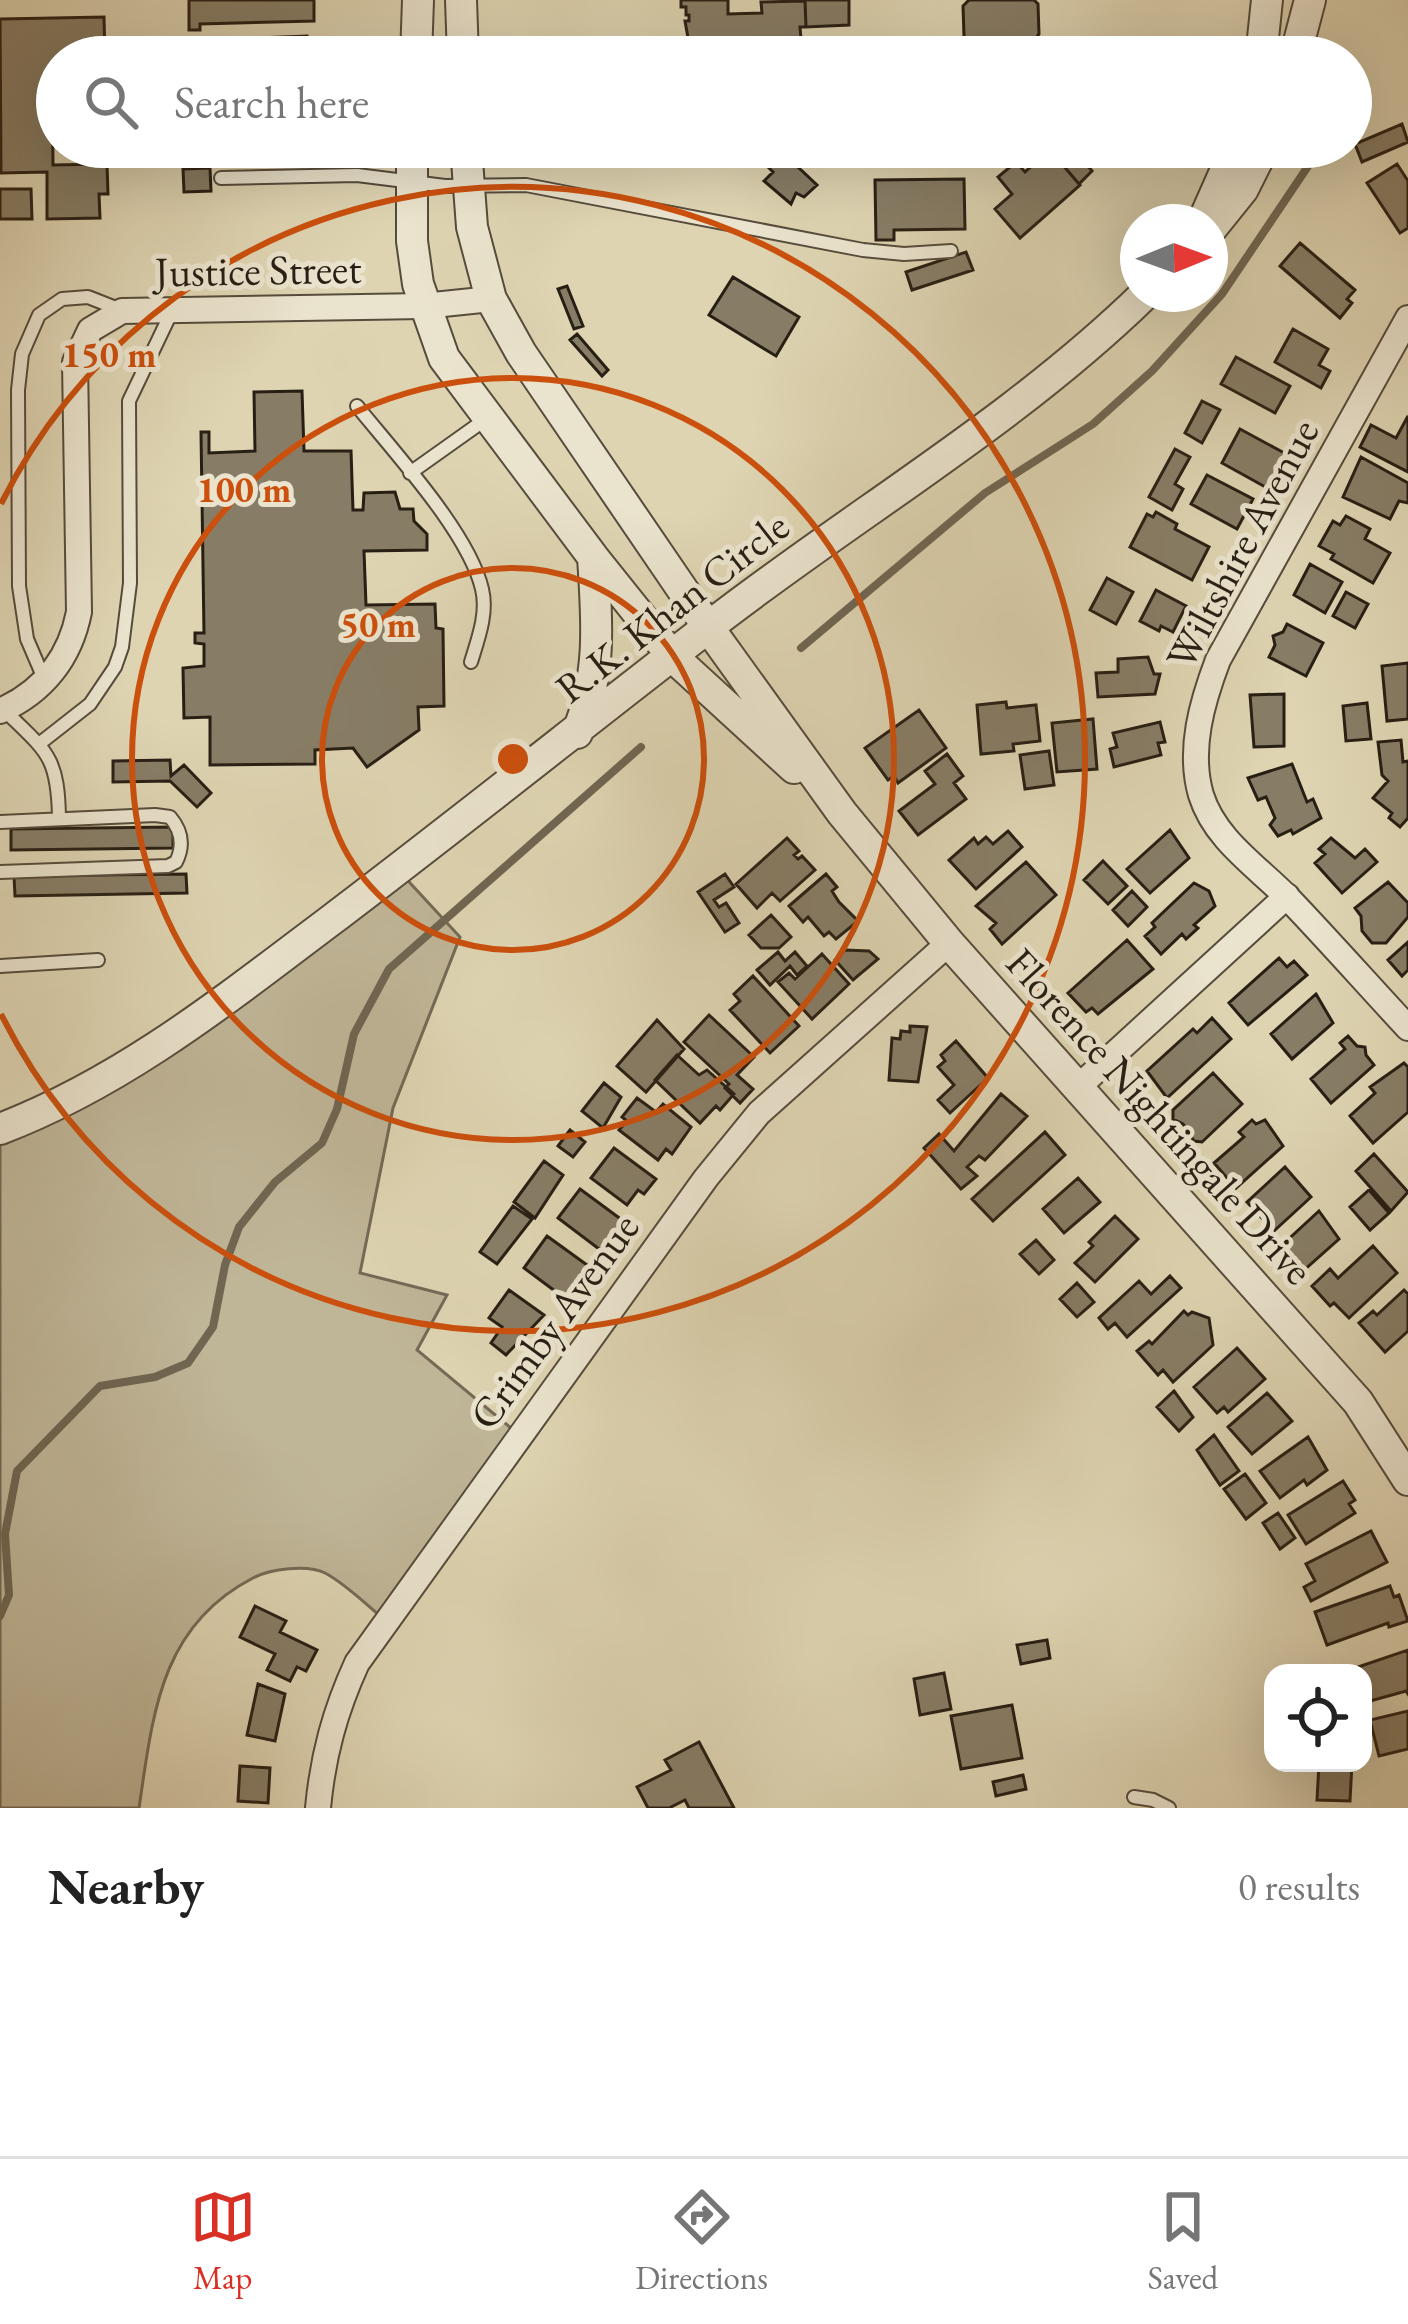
<!DOCTYPE html>
<style>
:root{--surface:#fff;--page:#f6f6f6;--text:#222;--muted:#767676;--line:#e0e0e0;--accent:#d93025}
body{margin:0;font-family:"EB Garamond",serif;background:var(--page);color:var(--text)}
.controls{position:absolute;right:36px;bottom:36px;display:grid;overflow:hidden;border-radius:24px;box-shadow:0 12px 48px #0002}
.controls button{width:108px;height:108px;display:grid;place-items:center;padding:0;border:0;border-bottom:3px solid var(--line);background:var(--surface);color:var(--text);font:60px sans-serif}
.compass{position:absolute;left:1120px;top:204px;width:108px;height:108px;border-radius:50%;background:var(--surface);box-shadow:0 12px 48px #0002;rotate:89deg}
.list{margin:0;padding:0;list-style:none}
h2{display:flex;justify-content:space-between;align-items:center;height:156px;margin:0;padding:0 48px;font-size:51px}
h2 small{font-size:39px;font-weight:400;color:var(--muted)}
.icon{flex:none;width:66px;height:66px;fill:none;stroke:currentColor;stroke-width:2;stroke-linecap:round;stroke-linejoin:round}
.map{position:relative;flex:none;width:1408px;height:1808px;overflow:hidden}
.search{position:absolute;background:var(--surface);box-shadow:0 12px 48px #0002;left:36px;right:36px;top:36px;height:132px;display:flex;align-items:center;gap:30px;box-sizing:border-box;padding:0 42px;border-radius:66px;color:var(--muted);font-size:45px}
.sheet{height:348px;background:var(--surface)}
nav{display:flex;justify-content:space-around;align-items:center;box-sizing:border-box;height:168px;border-top:3px solid var(--line);background:var(--surface);font-size:33px;color:var(--muted)}
nav a{display:grid;justify-items:center;gap:6px}
nav .on{color:var(--accent)}
.map>svg:first-child{display:block}
.green{fill:#bfb597;stroke:#746a56;stroke-width:3}
.lines{fill:none;stroke-linecap:round;stroke-linejoin:round}
.stream{stroke:#706652;stroke-width:8}
.building{fill:#877d66;stroke:#281f14;stroke-width:3}
.service-casing{stroke:#564c3c;stroke-width:16}
.minor-casing{stroke:#564c3c;stroke-width:28}
.tertiary-casing{stroke:#564c3c;stroke-width:34}
.service{stroke:#eae3cd;stroke-width:12}
.minor{stroke:#eae3cd;stroke-width:24}
.tertiary{stroke:#eae3cd;stroke-width:30}
.ring{fill:none;stroke:#cb500d;stroke-width:6}
.labels{text-anchor:middle;dominant-baseline:central;stroke-width:10;stroke-linejoin:round;paint-order:stroke}
.street-label{font-size:42px;fill:#281f14;stroke:#eae3cd}
.centre{fill:#cb500d;stroke:#eae3cd;stroke-width:6}
.ring-label{font-size:36px;text-anchor:middle;font-weight:bold;fill:#cb500d;stroke:#eae3cd;stroke-width:10;stroke-linejoin:round;paint-order:stroke}
</style>
<div class="map">
<svg width="1408" height="1808" viewBox="0 0 1408 1808">
<rect width="100%" height="100%" fill="#ded4b2"/>
<filter id="stains"><feTurbulence type="fractalNoise" baseFrequency=".00167" numOctaves="4"/><feColorMatrix values="0 0 0 0 .2 0 0 0 0 .09 0 0 0 0 .02 0 0 0 .5 -.17"/></filter>
<radialGradient id="worn" r=".72"><stop offset=".6" stop-color="#630" stop-opacity="0"/><stop offset="1" stop-color="#630" stop-opacity=".3"/></radialGradient>
<path class="green" d="M 399,871 L 460,937 L 393,1108 L 360,1273 L 447,1295 L 417,1350 L 517,1433 L 384,1619 C 365,1604 346,1584 325,1573 C 307,1564 270,1569 253,1578 C 160,1626 153,1714 139,1808 L 0,1808 L 0,1132 Z"/>
<g class="lines">
<path class="stream" d="M 801,648 L 985,493 L 1093,424 L 1152,371 L 1222,294 L 1321,147
M 0,1616 L 9,1595 L 5,1534 L 17,1471 L 100,1386 L 155,1377 L 188,1363 L 213,1327 L 225,1265 L 239,1227 L 275,1182 L 322,1143 L 337,1109 L 354,1034 L 389,969 L 641,747"/>
</g>
<path class="building" d="M 189,0 L 314,0 L 314,21 L 200,24 L 200,30 L 189,30 Z
M 681,0 L 728,0 L 728,14 L 762,13 L 761,2 L 805,1 L 806,27 L 800,27 L 801,39 L 772,46 L 772,57 L 714,57 L 714,53 L 690,49 L 685,21 L 689,21 L 689,15 L 686,15 L 686,7 L 681,7 Z
M 849,0 L 849,25 L 806,27 L 805,0 Z
M 969,0 L 1034,0 L 1038,4 L 1039,34 L 1022,57 L 980,57 L 980,51 L 964,36 L 963,6 Z
M 104,17 L 105,57 L 57,57 L 57,71 L 52,71 L 53,165 L 107,164 L 108,194 L 99,194 L 100,218 L 47,219 L 47,172 L 1,173 L 0,19 Z
M 307,36 L 308,57 L 257,57 L 257,38 Z
M 1402,124 L 1408,142 L 1362,162 L 1355,144 Z
M 209,147 L 310,147 L 310,159 L 210,160 Z
M 785,147 L 791,147 L 806,161 L 799,168 L 817,185 L 804,197 L 796,193 L 791,204 L 764,181 L 773,172 L 764,163 Z
M 1069,147 L 1073,147 L 1092,171 L 1079,184 L 1056,157 Z
M 1050,150 L 1080,185 L 1020,238 L 995,209 L 1012,194 L 998,177 L 1016,162 L 1025,172 Z
M 1397,164 L 1408,181 L 1408,228 L 1400,233 L 1367,183 Z
M 210,168 L 211,191 L 184,192 L 183,169 Z
M 964,179 L 965,229 L 894,230 L 894,240 L 876,240 L 875,180 Z
M 0,189 L 31,189 L 32,219 L 0,219 Z
M 1300,243 L 1355,290 L 1347,299 L 1352,303 L 1340,318 L 1280,266 Z
M 966,252 L 973,270 L 912,290 L 906,272 Z
M 733,277 L 799,317 L 776,356 L 709,315 Z
M 567,286 L 583,326 L 574,329 L 558,289 Z
M 1293,329 L 1328,349 L 1319,365 L 1330,371 L 1321,388 L 1275,362 Z
M 577,334 L 608,370 L 602,376 L 570,340 Z
M 1236,357 L 1290,386 L 1275,413 L 1221,384 Z
M 302,391 L 304,451 L 351,451 L 353,510 L 363,510 L 364,493 L 395,492 L 400,509 L 413,509 L 414,521 L 427,534 L 427,550 L 364,551 L 366,605 L 435,604 L 436,628 L 443,629 L 444,706 L 418,707 L 419,730 L 367,767 L 353,748 L 315,750 L 315,764 L 210,765 L 210,717 L 184,718 L 183,668 L 204,666 L 204,644 L 195,643 L 195,633 L 204,633 L 201,432 L 209,432 L 209,453 L 255,451 L 254,392 Z
M 1202,401 L 1220,410 L 1202,443 L 1185,433 Z
M 1408,416 L 1408,472 L 1360,447 L 1371,425 L 1396,438 Z
M 1240,429 L 1288,455 L 1269,489 L 1222,463 Z
M 1175,449 L 1190,457 L 1175,484 L 1183,489 L 1172,510 L 1149,497 Z
M 1361,457 L 1408,483 L 1408,503 L 1399,501 L 1390,519 L 1343,497 Z
M 1207,475 L 1253,499 L 1237,529 L 1191,504 Z
M 1156,512 L 1177,524 L 1175,529 L 1209,547 L 1192,580 L 1130,547 L 1147,514 L 1153,517 Z
M 1346,516 L 1370,529 L 1365,539 L 1390,553 L 1373,583 L 1331,559 L 1334,554 L 1319,546 L 1333,521 L 1340,525 Z
M 1310,564 L 1342,582 L 1325,613 L 1294,595 Z
M 1107,578 L 1133,592 L 1116,624 L 1090,610 Z
M 1156,590 L 1186,606 L 1173,632 L 1161,626 L 1159,631 L 1140,621 Z
M 1346,592 L 1368,604 L 1355,628 L 1333,616 Z
M 1287,624 L 1323,643 L 1306,676 L 1269,657 L 1275,645 L 1273,636 L 1283,632 Z
M 1148,657 L 1154,674 L 1160,674 L 1155,694 L 1098,697 L 1096,673 L 1118,672 L 1118,659 Z
M 1408,663 L 1408,719 L 1387,721 L 1382,666 Z
M 1284,694 L 1284,746 L 1254,747 L 1250,695 Z
M 1006,702 L 1007,708 L 1036,705 L 1040,741 L 1013,744 L 1014,751 L 981,754 L 977,705 Z
M 1367,703 L 1371,739 L 1346,741 L 1343,706 Z
M 919,710 L 946,748 L 898,783 L 894,776 L 888,780 L 865,748 Z
M 1093,719 L 1097,769 L 1057,772 L 1052,723 Z
M 1160,722 L 1165,742 L 1158,743 L 1161,755 L 1114,767 L 1110,749 L 1117,747 L 1113,733 Z
M 1401,740 L 1403,762 L 1408,761 L 1408,818 L 1400,827 L 1389,818 L 1392,813 L 1373,798 L 1388,781 L 1382,775 L 1378,742 Z
M 1049,751 L 1054,785 L 1025,789 L 1020,755 Z
M 947,754 L 963,776 L 954,783 L 966,799 L 918,835 L 899,811 L 935,784 L 925,771 Z
M 170,760 L 171,776 L 184,765 L 211,793 L 197,807 L 170,781 L 113,782 L 113,761 Z
M 1292,764 L 1307,802 L 1313,799 L 1321,818 L 1293,834 L 1291,830 L 1278,836 L 1270,825 L 1275,818 L 1266,797 L 1258,800 L 1248,778 Z
M 173,827 L 173,848 L 11,850 L 11,829 Z
M 1170,830 L 1189,858 L 1150,893 L 1127,869 Z
M 1008,831 L 1022,847 L 976,889 L 949,860 L 974,838 L 978,844 L 986,837 L 993,844 Z
M 787,838 L 799,851 L 794,855 L 798,859 L 802,856 L 815,870 L 780,901 L 772,893 L 757,908 L 736,884 Z
M 1331,838 L 1355,858 L 1365,849 L 1377,862 L 1342,893 L 1315,863 L 1325,854 L 1319,849 Z
M 1103,861 L 1127,886 L 1108,904 L 1084,880 Z
M 1026,862 L 1056,895 L 1002,944 L 990,929 L 996,923 L 976,906 Z
M 186,874 L 187,893 L 15,896 L 14,876 Z
M 725,874 L 734,887 L 714,900 L 719,907 L 726,903 L 739,923 L 725,932 L 698,892 Z
M 826,874 L 837,887 L 832,891 L 839,902 L 858,921 L 836,939 L 829,932 L 824,936 L 808,917 L 803,922 L 789,906 Z
M 1388,882 L 1408,903 L 1408,917 L 1386,943 L 1372,943 L 1362,931 L 1361,916 L 1355,908 Z
M 1194,883 L 1209,891 L 1215,906 L 1194,925 L 1198,928 L 1186,939 L 1182,934 L 1161,954 L 1145,936 L 1155,927 L 1152,923 Z
M 1132,891 L 1147,907 L 1128,926 L 1113,910 Z
M 771,915 L 791,937 L 779,948 L 761,948 L 749,935 Z
M 1127,940 L 1153,969 L 1098,1014 L 1092,1008 L 1086,1012 L 1068,993 Z
M 1408,942 L 1408,970 L 1402,976 L 1388,960 Z
M 845,950 L 869,951 L 878,959 L 853,980 L 835,960 Z
M 778,952 L 785,961 L 795,952 L 807,966 L 797,975 L 790,966 L 770,985 L 757,970 Z
M 822,954 L 849,984 L 812,1019 L 778,982 L 789,973 L 795,979 Z
M 1279,958 L 1287,967 L 1294,961 L 1307,975 L 1248,1025 L 1229,1003 Z
M 753,976 L 799,1026 L 770,1053 L 730,1010 L 740,1001 L 734,994 Z
M 1316,994 L 1333,1023 L 1292,1059 L 1271,1034 Z
M 709,1015 L 754,1057 L 737,1075 L 753,1089 L 740,1103 L 725,1088 L 729,1084 L 684,1042 Z
M 1212,1018 L 1231,1039 L 1167,1098 L 1147,1071 L 1193,1029 L 1197,1033 Z
M 657,1020 L 684,1049 L 646,1092 L 617,1066 Z
M 910,1026 L 927,1027 L 918,1082 L 889,1080 L 892,1038 L 900,1039 L 901,1031 L 910,1032 Z
M 1348,1036 L 1357,1046 L 1365,1047 L 1366,1055 L 1374,1065 L 1331,1103 L 1311,1079 L 1345,1049 L 1340,1043 Z
M 956,1041 L 988,1078 L 950,1113 L 938,1100 L 954,1085 L 938,1067 L 945,1061 L 941,1055 Z
M 677,1055 L 699,1075 L 707,1070 L 734,1094 L 720,1110 L 716,1106 L 700,1123 L 655,1080 Z
M 1404,1063 L 1408,1067 L 1408,1112 L 1373,1143 L 1350,1116 L 1375,1093 L 1370,1087 Z
M 1213,1073 L 1242,1104 L 1202,1142 L 1194,1141 L 1183,1124 L 1173,1119 L 1173,1110 Z
M 604,1083 L 621,1097 L 603,1128 L 582,1111 Z
M 1001,1094 L 1027,1116 L 985,1160 L 979,1156 L 967,1167 L 977,1176 L 961,1189 L 924,1148 L 939,1134 L 954,1151 Z
M 637,1098 L 656,1112 L 663,1104 L 691,1127 L 672,1154 L 666,1149 L 658,1160 L 619,1130 L 627,1121 L 622,1117 Z
M 1252,1120 L 1256,1124 L 1265,1120 L 1283,1146 L 1236,1188 L 1214,1163 L 1244,1137 L 1239,1132 Z
M 570,1130 L 585,1142 L 573,1157 L 558,1146 Z
M 1045,1132 L 1065,1155 L 993,1221 L 972,1199 Z
M 614,1148 L 656,1179 L 644,1194 L 638,1190 L 627,1205 L 591,1178 Z
M 1374,1154 L 1408,1192 L 1391,1211 L 1356,1171 Z
M 544,1161 L 563,1175 L 535,1218 L 514,1202 Z
M 1285,1167 L 1311,1197 L 1274,1231 L 1247,1202 Z
M 1078,1178 L 1100,1202 L 1064,1233 L 1043,1209 Z
M 580,1189 L 622,1220 L 603,1252 L 558,1218 Z
M 1369,1190 L 1389,1213 L 1370,1230 L 1350,1207 Z
M 513,1206 L 532,1219 L 497,1264 L 480,1252 Z
M 1319,1211 L 1339,1239 L 1303,1271 L 1281,1246 Z
M 1115,1216 L 1138,1239 L 1095,1282 L 1075,1263 L 1093,1246 L 1089,1242 Z
M 547,1236 L 587,1265 L 567,1300 L 524,1268 Z
M 1036,1240 L 1054,1260 L 1039,1274 L 1020,1254 Z
M 1373,1246 L 1397,1273 L 1349,1318 L 1334,1303 L 1330,1306 L 1312,1286 L 1330,1269 L 1338,1278 Z
M 1170,1276 L 1181,1288 L 1127,1337 L 1115,1323 L 1108,1329 L 1099,1318 L 1139,1281 L 1151,1294 Z
M 1077,1283 L 1094,1302 L 1077,1317 L 1060,1299 Z
M 509,1290 L 544,1315 L 506,1355 L 491,1343 L 502,1327 L 489,1318 Z
M 1404,1290 L 1408,1294 L 1408,1331 L 1385,1352 L 1359,1323 L 1373,1311 L 1377,1315 Z
M 1184,1311 L 1188,1315 L 1192,1312 L 1209,1318 L 1213,1345 L 1173,1382 L 1163,1370 L 1158,1375 L 1137,1351 L 1149,1341 L 1152,1344 Z
M 1237,1348 L 1265,1379 L 1228,1412 L 1224,1407 L 1217,1413 L 1194,1387 Z
M 1174,1391 L 1193,1417 L 1179,1431 L 1157,1407 Z
M 1267,1393 L 1292,1421 L 1252,1454 L 1228,1427 Z
M 1214,1435 L 1239,1471 L 1220,1485 L 1197,1450 Z
M 1308,1437 L 1327,1470 L 1307,1485 L 1304,1480 L 1280,1498 L 1260,1471 Z
M 1245,1474 L 1266,1503 L 1246,1519 L 1224,1489 Z
M 1343,1481 L 1355,1500 L 1349,1504 L 1355,1513 L 1306,1544 L 1288,1515 Z
M 1278,1513 L 1295,1538 L 1280,1549 L 1263,1523 Z
M 1371,1531 L 1387,1562 L 1311,1601 L 1304,1587 L 1315,1581 L 1306,1564 Z
M 1390,1586 L 1394,1597 L 1399,1595 L 1408,1621 L 1389,1627 L 1388,1623 L 1327,1645 L 1315,1612 Z
M 255,1606 L 286,1621 L 280,1632 L 317,1650 L 306,1671 L 297,1667 L 290,1681 L 267,1670 L 275,1654 L 240,1637 Z
M 1047,1640 L 1050,1658 L 1021,1664 L 1017,1645 Z
M 1408,1650 L 1408,1694 L 1406,1691 L 1363,1703 L 1363,1673 L 1351,1673 L 1356,1672 L 1355,1668 Z
M 944,1673 L 951,1709 L 920,1715 L 914,1679 Z
M 258,1684 L 285,1694 L 275,1741 L 247,1735 Z
M 1012,1705 L 1022,1758 L 961,1769 L 951,1716 Z
M 1408,1711 L 1408,1749 L 1379,1756 L 1370,1720 Z
M 699,1742 L 734,1808 L 689,1808 L 685,1800 L 669,1808 L 648,1808 L 637,1787 L 671,1770 L 665,1760 Z
M 1319,1763 L 1352,1763 L 1350,1801 L 1317,1800 Z
M 240,1766 L 270,1768 L 268,1803 L 238,1801 Z
M 1023,1775 L 1026,1789 L 996,1796 L 993,1782 Z"/>
<g class="lines">
<defs>
<path id="service" d="M 221,178 L 357,175 L 445,186 L 526,185 L 863,250 L 904,254 L 951,251
M 357,406 C 394,452 469,533 482,589 C 488,613 478,639 471,662
M 410,473 L 486,419
M 45,681 L 27,639 L 19,586 L 18,390 L 22,354 L 39,315 L 62,299 L 88,297 L 121,310
M 4,710 C 47,752 58,756 59,818
M 39,744 L 90,704 L 115,667 L 122,647 L 130,583 L 129,401 L 172,311
M 0,822 L 155,815 L 170,817 C 182,831 184,846 176,862 L 168,866 L 0,872
M 0,966 L 98,960
M 1134,1797 L 1153,1800 L 1169,1808"/>
<path id="minor" d="M 1408,318 L 1218,660 C 1202,702 1188,750 1201,795 C 1215,840 1258,867 1289,899 C 1330,942 1368,985 1408,1028
M 0,711 C 43,692 70,658 79,612 L 75,362 L 90,330 L 122,311 L 424,306 L 491,299
M 1076,1089 L 1287,896
M 318,1808 C 323,1755 335,1711 357,1663 L 706,1178 L 759,1113 L 949,943"/>
<path id="tertiary" d="M 461,0 L 463,57
M 416,57 L 418,0
M 1261,57 L 1267,0
M 1295,57 L 1310,0
M 412,147 L 412,241 L 418,284 L 444,358 L 593,557 L 673,657 L 794,768
M 466,147 L 472,227 L 491,299 L 521,353 L 708,627 L 842,813 L 949,943 L 1358,1402 L 1408,1480
M 1205,217 L 1236,147
M 1210,230 L 1243,189 L 1264,147
M 577,733 C 602,675 597,619 593,557
M 0,1129 C 123,1082 225,1000 330,921 C 458,824 584,723 711,625 C 854,514 1015,421 1145,294"/>
</defs>
<use href="#service" class="service-casing"/>
<use href="#minor" class="minor-casing"/>
<use href="#tertiary" class="tertiary-casing"/>
<use href="#service" class="service"/>
<use href="#minor" class="minor"/>
<use href="#tertiary" class="tertiary"/>
</g>
<g class="ring">
<circle cx="513" cy="759" r="191"/>
<circle cx="513" cy="759" r="381"/>
<path d="M1 504A572 572 0 1 1 1 1014"/>
</g>
<g class="labels">
<g class="street-label">
<text transform="translate(258 270) rotate(-1)">Justice Street</text>
<text transform="translate(1242 544) rotate(-62)">Wiltshire Avenue</text>
<text transform="translate(672 607) rotate(-38)">R.K. Khan Circle</text>
<text transform="translate(1160 1116) rotate(48)">Florence Nightingale Drive</text>
<text transform="translate(554 1321) rotate(-54)">Crimby Avenue</text>
</g>
</g>
<circle cx="513" cy="759" r="18" class="centre"/>
<g class="ring-label">
<text x="109" y="367">150 m</text>
<text x="244" y="502">100 m</text>
<text x="378" y="637">50 m</text>
</g>
<rect width="100%" height="100%" filter="url(#stains)"/>
<rect width="100%" height="100%" fill="url(#worn)"/>
</svg>
<div class="controls">
<button><svg class="icon" aria-label="locate" viewBox="0 0 24 24"><circle cx="12" cy="12" r="6"/><path d="M12 2v4M12 18v4M2 12h4M18 12h4"/></svg></button>
</div>
<svg class="compass" viewBox="-18 -18 36 36"><path d="M0-13l5 13h-10z" fill="#e53935"/><path d="M0 13l5-13h-10z" fill="#767676"/></svg>
<div class="search"><svg class="icon" aria-label="search" viewBox="0 0 24 24"><circle cx="10" cy="10" r="6"/><path d="M15 15l6 6"/></svg>Search here</div>
</div>
<section class="sheet">
<h2>Nearby<small>0 results</small></h2>
<ul class="list">
</ul>
</section>
<nav>
<a class="on"><svg class="icon" aria-label="map" viewBox="0 0 24 24"><path d="M3 6l6-2 6 2 6-2v14l-6 2-6-2-6 2zM9 4v14M15 6v14"/></svg>Map</a>
<a><svg class="icon" aria-label="directions" viewBox="0 0 24 24"><path d="M12 3l9 9-9 9-9-9zM9 14v-3h6M13 9l2 2-2 2"/></svg>Directions</a>
<a><svg class="icon" aria-label="saved" viewBox="0 0 24 24"><path d="M7 4h10v16l-5-4-5 4z"/></svg>Saved</a>
</nav>
